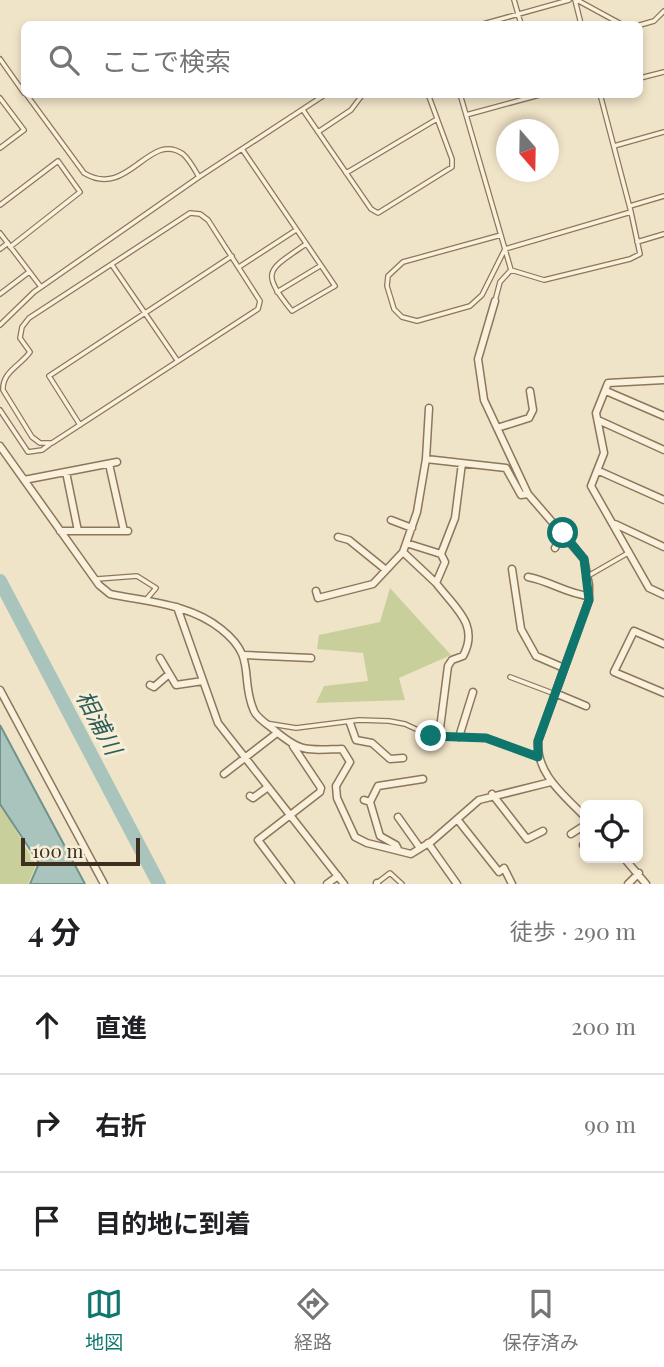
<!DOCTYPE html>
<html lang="ja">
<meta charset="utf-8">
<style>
:root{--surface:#fff;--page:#f2f2f2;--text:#202124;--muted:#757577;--line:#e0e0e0;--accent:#0f766e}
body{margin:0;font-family:"Playfair Display","Noto Sans JP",serif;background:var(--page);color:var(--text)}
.controls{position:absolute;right:21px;bottom:21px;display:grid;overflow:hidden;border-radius:10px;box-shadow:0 4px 10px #0003}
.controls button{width:63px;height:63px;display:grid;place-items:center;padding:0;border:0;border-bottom:2px solid var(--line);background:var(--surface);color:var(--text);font:35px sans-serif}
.compass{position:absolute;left:496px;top:119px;width:63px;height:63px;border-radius:50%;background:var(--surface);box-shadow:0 4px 10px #0003;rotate:160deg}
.scale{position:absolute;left:21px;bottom:18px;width:119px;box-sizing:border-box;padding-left:7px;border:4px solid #3d2e20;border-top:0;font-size:19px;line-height:24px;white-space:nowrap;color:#3d2e20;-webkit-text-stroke:5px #f7eed8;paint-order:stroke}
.stop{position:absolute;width:21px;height:21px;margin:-16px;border:5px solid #0f766e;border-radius:50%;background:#fff}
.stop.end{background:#0f766e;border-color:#fff;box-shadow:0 2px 7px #0008}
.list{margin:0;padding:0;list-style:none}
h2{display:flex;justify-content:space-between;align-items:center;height:91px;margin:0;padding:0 28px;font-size:30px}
h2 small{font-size:23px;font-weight:400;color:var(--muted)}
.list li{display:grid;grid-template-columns:46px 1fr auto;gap:21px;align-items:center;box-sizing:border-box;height:98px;padding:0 28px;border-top:2px solid var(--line)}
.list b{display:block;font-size:26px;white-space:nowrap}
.list em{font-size:23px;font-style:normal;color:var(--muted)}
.icon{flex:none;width:38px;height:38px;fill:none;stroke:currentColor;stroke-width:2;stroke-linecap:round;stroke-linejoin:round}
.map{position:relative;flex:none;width:664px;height:884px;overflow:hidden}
.search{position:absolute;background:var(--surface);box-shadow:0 4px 10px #0003;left:21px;right:21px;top:21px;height:77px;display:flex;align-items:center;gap:18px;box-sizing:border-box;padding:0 24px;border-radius:10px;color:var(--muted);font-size:26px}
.sheet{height:385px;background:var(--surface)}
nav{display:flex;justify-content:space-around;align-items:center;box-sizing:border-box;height:98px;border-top:2px solid var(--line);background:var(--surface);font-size:19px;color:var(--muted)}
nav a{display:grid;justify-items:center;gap:4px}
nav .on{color:var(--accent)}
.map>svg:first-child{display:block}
.green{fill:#c9cf9b}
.water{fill:#a9c4bc;stroke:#6f938a;stroke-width:2}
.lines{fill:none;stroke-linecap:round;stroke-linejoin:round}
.river{stroke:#a9c4bc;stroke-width:14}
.service-casing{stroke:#8d765c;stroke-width:6}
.minor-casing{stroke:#8d765c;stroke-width:9}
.service{stroke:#faf1dc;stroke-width:3.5}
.minor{stroke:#faf1dc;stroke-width:6}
.route{stroke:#0f766e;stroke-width:9}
.labels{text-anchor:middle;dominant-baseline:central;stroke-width:6;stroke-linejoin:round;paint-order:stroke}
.water-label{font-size:23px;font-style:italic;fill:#2f5d5a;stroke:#f7eed8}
</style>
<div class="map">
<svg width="664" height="884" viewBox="0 0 664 884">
<rect width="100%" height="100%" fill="#f0e4c8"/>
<path class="green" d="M 390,588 L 451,655 L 399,678 L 405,700 L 316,703 L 324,686 L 368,681 L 363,653 L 317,649 L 319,635 L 380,622 Z
M 0,803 L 36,865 L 28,884 L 0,884 Z"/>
<path class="water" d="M 0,725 L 85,884 L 30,884 L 39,863 L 0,804 Z"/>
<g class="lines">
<path class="river" d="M 0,581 L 159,884"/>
<defs>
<path id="service" d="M 514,0 L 521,24
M 575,0 L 581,24
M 577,0 L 621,24
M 483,24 L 569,0
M 640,25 L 654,21 L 664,11
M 0,59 L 24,93
M 640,78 L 664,72
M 26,94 L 84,173 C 128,200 149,130 183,154 C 189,159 195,170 199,177
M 460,94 L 511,270 L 500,282 L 495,301
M 0,98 L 24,130 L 0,148
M 303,110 L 371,209 L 378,213 L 452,167 L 452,159 L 428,94
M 466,115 L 543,94
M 318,132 L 351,110 L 363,94
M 614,146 L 664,132
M 242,149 L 335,286 L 292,311 C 260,271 267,271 306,244
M 346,173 L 437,119
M 0,205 L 58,161 L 80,192 L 10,247
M 630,206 L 664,196
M 190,213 L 200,214 L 208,220 L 260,301 L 258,309 L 52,443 L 40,443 L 32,437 L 3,390 C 2,372 20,366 30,352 L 20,338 L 22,327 L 29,318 Z
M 0,233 L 41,287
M 501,235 L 403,262 L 388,276 L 387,286 L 394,309 L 402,317 L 417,321 L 470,306 L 482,295 L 505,249 L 631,212 L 600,94
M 637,242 L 664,234
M 0,249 L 8,243
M 112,265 L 177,360
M 239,267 L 296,230
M 511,270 L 544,280 L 630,259 L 640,254 L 631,212
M 277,292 L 320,266
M 0,294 L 29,272
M 0,325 L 34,292 L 199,177 L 326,94
M 0,410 L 28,452 L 42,450 L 50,444
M 80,425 L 49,376 L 232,256
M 588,576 L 628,553
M 97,579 L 137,576 L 156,588 L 145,601
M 510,677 L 555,694
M 265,723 L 296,728 L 359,720 L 389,721 L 405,724 L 431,736 L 486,738 L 538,757
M 377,883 L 390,873 L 402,884"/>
<path id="minor" d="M 495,301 L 478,359 L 484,400 L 528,494 L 584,559 L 589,585 L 589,600 L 538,741 C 536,774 564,795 585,817
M 664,380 L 608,383 L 596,413 L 604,453 L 591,486 L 649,588 L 664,595
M 606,391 L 664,416
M 429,408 L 426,459 L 506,468 L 521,495 L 528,494
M 598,420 L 664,450
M 497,428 L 529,418 L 533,410 L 530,391
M 0,446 L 99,585 L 110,594 C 148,602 190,604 221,629 C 258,658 239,677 254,711 C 257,718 267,724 273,729 C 301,753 306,750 342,749 L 350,762 L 336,786 L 337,798 L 355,837 L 367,843 L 411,854 L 432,841 L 479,800 L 551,782
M 109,464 L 124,531
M 599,471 L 664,500
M 66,472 L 78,531
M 24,480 L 117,462
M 391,520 L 412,528
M 615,524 L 664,547
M 60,531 L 128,531
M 338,537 L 349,540 L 386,570
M 406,543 L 441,554 L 455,518 L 462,463
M 555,548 L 563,533
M 403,552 L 436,583
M 512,569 L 521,629 L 536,656 L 564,668
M 528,577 C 550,581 567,594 589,596
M 316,591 L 318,598 L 373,584 L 403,552 L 417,512 L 426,459
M 177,607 L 218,723 L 344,884
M 664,644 L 634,631 L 614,672 L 664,693
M 245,655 L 311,658
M 160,658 L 176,685 L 203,681
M 150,685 L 154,687 L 169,674
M 0,690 L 104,884
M 555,693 L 586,706
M 350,723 L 356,740 L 372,743 L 390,759 L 403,758
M 439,736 L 448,666 L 452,660 L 463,656 C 480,625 455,608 436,583 L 445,562 L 441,554
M 459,737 L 473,692
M 224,774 L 277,733
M 492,794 L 527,839 L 543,831
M 250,796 L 253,798 L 268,787
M 364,800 L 370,802 L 380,836 L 396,845 L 399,851
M 370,802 L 378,786 L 423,779
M 398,817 L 420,848
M 457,819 L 499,872 L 504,868 L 512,884
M 571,834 L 585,825
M 428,843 L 457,884
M 583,845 L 585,843
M 624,858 L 646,884
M 377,883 L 377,884
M 291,884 L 258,840 L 320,792 L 321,788 L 293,746
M 327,884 L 338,876
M 628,884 L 639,873"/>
</defs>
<use href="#service" class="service-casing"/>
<use href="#minor" class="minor-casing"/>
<use href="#service" class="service"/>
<use href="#minor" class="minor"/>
</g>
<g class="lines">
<path class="route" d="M 431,736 L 486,738 L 538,757 L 538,741 L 589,600 L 584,559 L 563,533"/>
</g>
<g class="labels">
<g class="water-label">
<text transform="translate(100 722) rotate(62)">相浦川</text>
</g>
</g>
</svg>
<div class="controls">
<button><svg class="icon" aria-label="locate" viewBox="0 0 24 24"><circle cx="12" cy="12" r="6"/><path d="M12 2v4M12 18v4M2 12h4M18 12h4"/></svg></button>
</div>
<svg class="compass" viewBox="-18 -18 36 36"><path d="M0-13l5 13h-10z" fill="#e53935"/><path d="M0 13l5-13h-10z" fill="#757577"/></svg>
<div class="scale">100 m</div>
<div class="stop" style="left:563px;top:533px"></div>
<div class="stop end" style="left:431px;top:736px"></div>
<div class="search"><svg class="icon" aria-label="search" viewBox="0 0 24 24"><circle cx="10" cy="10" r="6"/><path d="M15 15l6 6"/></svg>ここで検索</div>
</div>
<section class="sheet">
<h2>4 分<small>徒歩 · 290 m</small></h2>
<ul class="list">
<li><svg class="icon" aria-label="ahead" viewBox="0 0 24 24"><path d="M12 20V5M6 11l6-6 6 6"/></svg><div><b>直進</b></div><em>200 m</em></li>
<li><svg class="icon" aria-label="right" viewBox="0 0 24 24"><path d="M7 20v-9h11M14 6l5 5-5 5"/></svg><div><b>右折</b></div><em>90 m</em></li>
<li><svg class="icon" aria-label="arrive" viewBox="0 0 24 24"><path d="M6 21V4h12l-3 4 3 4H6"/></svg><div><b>目的地に到着</b></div></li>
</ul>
</section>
<nav>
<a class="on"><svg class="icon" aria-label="map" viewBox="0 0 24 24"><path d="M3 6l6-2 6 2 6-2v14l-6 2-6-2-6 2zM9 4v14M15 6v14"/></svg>地図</a>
<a><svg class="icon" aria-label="directions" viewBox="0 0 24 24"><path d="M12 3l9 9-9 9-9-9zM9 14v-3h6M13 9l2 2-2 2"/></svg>経路</a>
<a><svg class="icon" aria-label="saved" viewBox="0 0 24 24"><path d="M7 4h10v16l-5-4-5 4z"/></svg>保存済み</a>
</nav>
